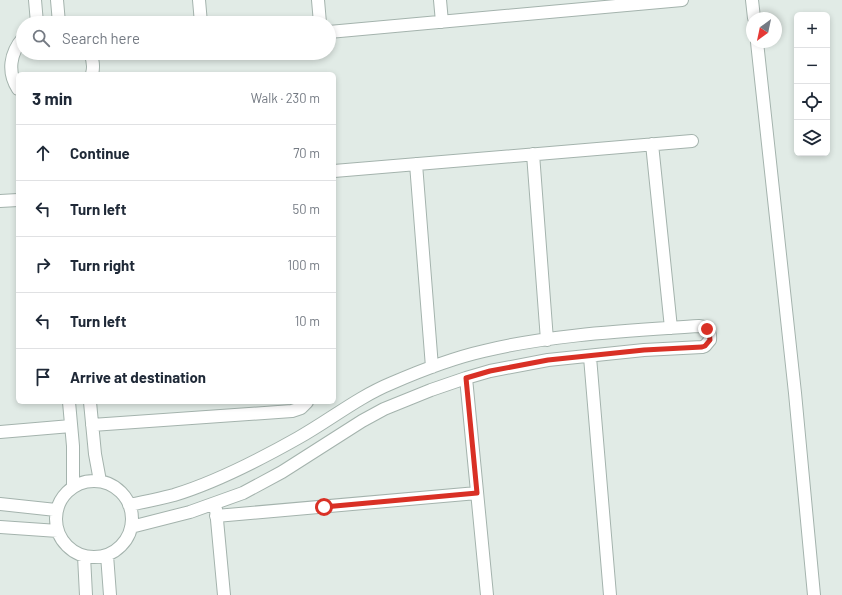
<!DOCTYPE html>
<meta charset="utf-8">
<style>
:root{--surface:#fff;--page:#f6f6f7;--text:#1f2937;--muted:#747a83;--line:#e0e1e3}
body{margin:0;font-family:Barlow,sans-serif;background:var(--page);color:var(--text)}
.controls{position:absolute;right:12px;top:12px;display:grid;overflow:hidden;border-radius:6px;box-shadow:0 2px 6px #0003}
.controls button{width:36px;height:36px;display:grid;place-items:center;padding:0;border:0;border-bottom:1px solid var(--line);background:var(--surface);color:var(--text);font:20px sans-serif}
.compass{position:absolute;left:746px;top:12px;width:36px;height:36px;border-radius:50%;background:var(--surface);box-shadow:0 2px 6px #0003;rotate:213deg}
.stop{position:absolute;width:12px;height:12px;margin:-9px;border:3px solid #d93025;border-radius:50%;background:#fff}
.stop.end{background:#d93025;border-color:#fff;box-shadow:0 1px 4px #0008}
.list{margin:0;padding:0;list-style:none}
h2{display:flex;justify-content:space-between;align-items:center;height:52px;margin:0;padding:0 16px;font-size:17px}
h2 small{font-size:13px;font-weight:400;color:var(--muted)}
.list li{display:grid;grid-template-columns:26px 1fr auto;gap:12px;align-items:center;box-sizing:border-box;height:56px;padding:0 16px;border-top:1px solid var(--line)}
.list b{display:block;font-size:15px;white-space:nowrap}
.list em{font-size:13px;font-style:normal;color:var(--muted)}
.icon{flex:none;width:22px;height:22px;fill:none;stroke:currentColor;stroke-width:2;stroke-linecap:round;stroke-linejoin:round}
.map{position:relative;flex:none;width:842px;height:595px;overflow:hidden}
.search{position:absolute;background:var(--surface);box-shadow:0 2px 6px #0003;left:16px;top:16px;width:320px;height:44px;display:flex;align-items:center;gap:10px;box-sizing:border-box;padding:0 14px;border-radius:22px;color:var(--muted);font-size:15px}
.panel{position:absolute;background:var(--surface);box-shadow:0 2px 6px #0003;left:16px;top:72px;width:320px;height:332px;border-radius:6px}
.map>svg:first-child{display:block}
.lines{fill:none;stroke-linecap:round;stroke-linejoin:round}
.minor-casing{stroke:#a4b3ad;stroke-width:14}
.minor{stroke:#fff;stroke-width:12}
.route{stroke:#d93025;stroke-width:5}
</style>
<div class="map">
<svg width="842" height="595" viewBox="0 0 842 595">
<rect width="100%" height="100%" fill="#e1ebe6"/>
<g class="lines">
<defs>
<path id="minor" d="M 35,0 L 37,23
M 57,0 L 59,23
M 199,0 L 201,23
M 318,0 L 320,23
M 440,0 L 442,22
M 752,0 L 754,18
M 329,32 L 682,0
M 757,42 L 795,393 L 814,595
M 90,53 C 93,60 94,67 92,74
M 18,89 C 7,72 10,53 23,38
M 652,144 L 671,328
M 533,154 L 547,340
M 416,164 L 432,367
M 334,171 L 692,141
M 0,201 L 18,200
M 590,357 L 610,595
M 466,378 L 487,595
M 69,402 L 73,446 L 73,487
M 90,402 L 95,454 L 100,481
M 92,425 L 292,411 L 301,408 L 307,402
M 0,432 L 71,426
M56 519a38 38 0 1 1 76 0a38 38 0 1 1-76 0Z
M 0,504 L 56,510
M 129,505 C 144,502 159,499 174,495 C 217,482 259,460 298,438 C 330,420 358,397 392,383 C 422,370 453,358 484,351 C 554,334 627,331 699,326 C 707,327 711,332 710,340 L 705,346 L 702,347 L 644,350 L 548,360 L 490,371 L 466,378 L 431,390 L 384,409 L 362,421 L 282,472 L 243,493 L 190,512 L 131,527
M 216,509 L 224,595
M 216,516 L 477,493
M 0,527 L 58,531
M 107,555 L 110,595
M 84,556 L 86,595"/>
</defs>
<use href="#minor" class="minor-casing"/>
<use href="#minor" class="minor"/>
</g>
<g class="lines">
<path class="route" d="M 324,507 L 477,493 L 466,378 L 490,371 L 548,360 L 644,350 L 702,347 L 705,346 L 710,340 L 709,332 L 707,329"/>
</g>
</svg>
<div class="controls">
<button>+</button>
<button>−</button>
<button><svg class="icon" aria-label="locate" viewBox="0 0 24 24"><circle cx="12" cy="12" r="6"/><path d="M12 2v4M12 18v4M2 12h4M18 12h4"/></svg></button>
<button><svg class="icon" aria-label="layers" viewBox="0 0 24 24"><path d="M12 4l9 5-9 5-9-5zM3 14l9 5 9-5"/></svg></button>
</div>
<svg class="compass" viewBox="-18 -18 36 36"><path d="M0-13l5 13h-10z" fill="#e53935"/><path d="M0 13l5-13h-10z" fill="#747a83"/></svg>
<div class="stop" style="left:324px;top:507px"></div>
<div class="stop end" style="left:707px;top:329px"></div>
<div class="search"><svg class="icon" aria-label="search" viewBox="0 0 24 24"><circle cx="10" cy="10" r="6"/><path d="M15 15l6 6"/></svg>Search here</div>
<section class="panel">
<h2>3 min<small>Walk · 230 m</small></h2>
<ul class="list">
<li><svg class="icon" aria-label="ahead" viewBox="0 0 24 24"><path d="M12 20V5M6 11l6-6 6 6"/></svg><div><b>Continue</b></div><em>70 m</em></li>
<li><svg class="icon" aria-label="left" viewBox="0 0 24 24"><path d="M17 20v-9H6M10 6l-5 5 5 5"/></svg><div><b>Turn left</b></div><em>50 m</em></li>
<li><svg class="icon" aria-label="right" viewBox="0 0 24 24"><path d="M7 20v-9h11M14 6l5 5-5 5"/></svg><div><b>Turn right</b></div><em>100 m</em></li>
<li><svg class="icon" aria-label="left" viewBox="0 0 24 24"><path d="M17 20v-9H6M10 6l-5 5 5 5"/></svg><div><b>Turn left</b></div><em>10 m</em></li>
<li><svg class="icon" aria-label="arrive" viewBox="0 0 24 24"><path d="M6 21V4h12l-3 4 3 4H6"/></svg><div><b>Arrive at destination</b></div></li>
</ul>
</section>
</div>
